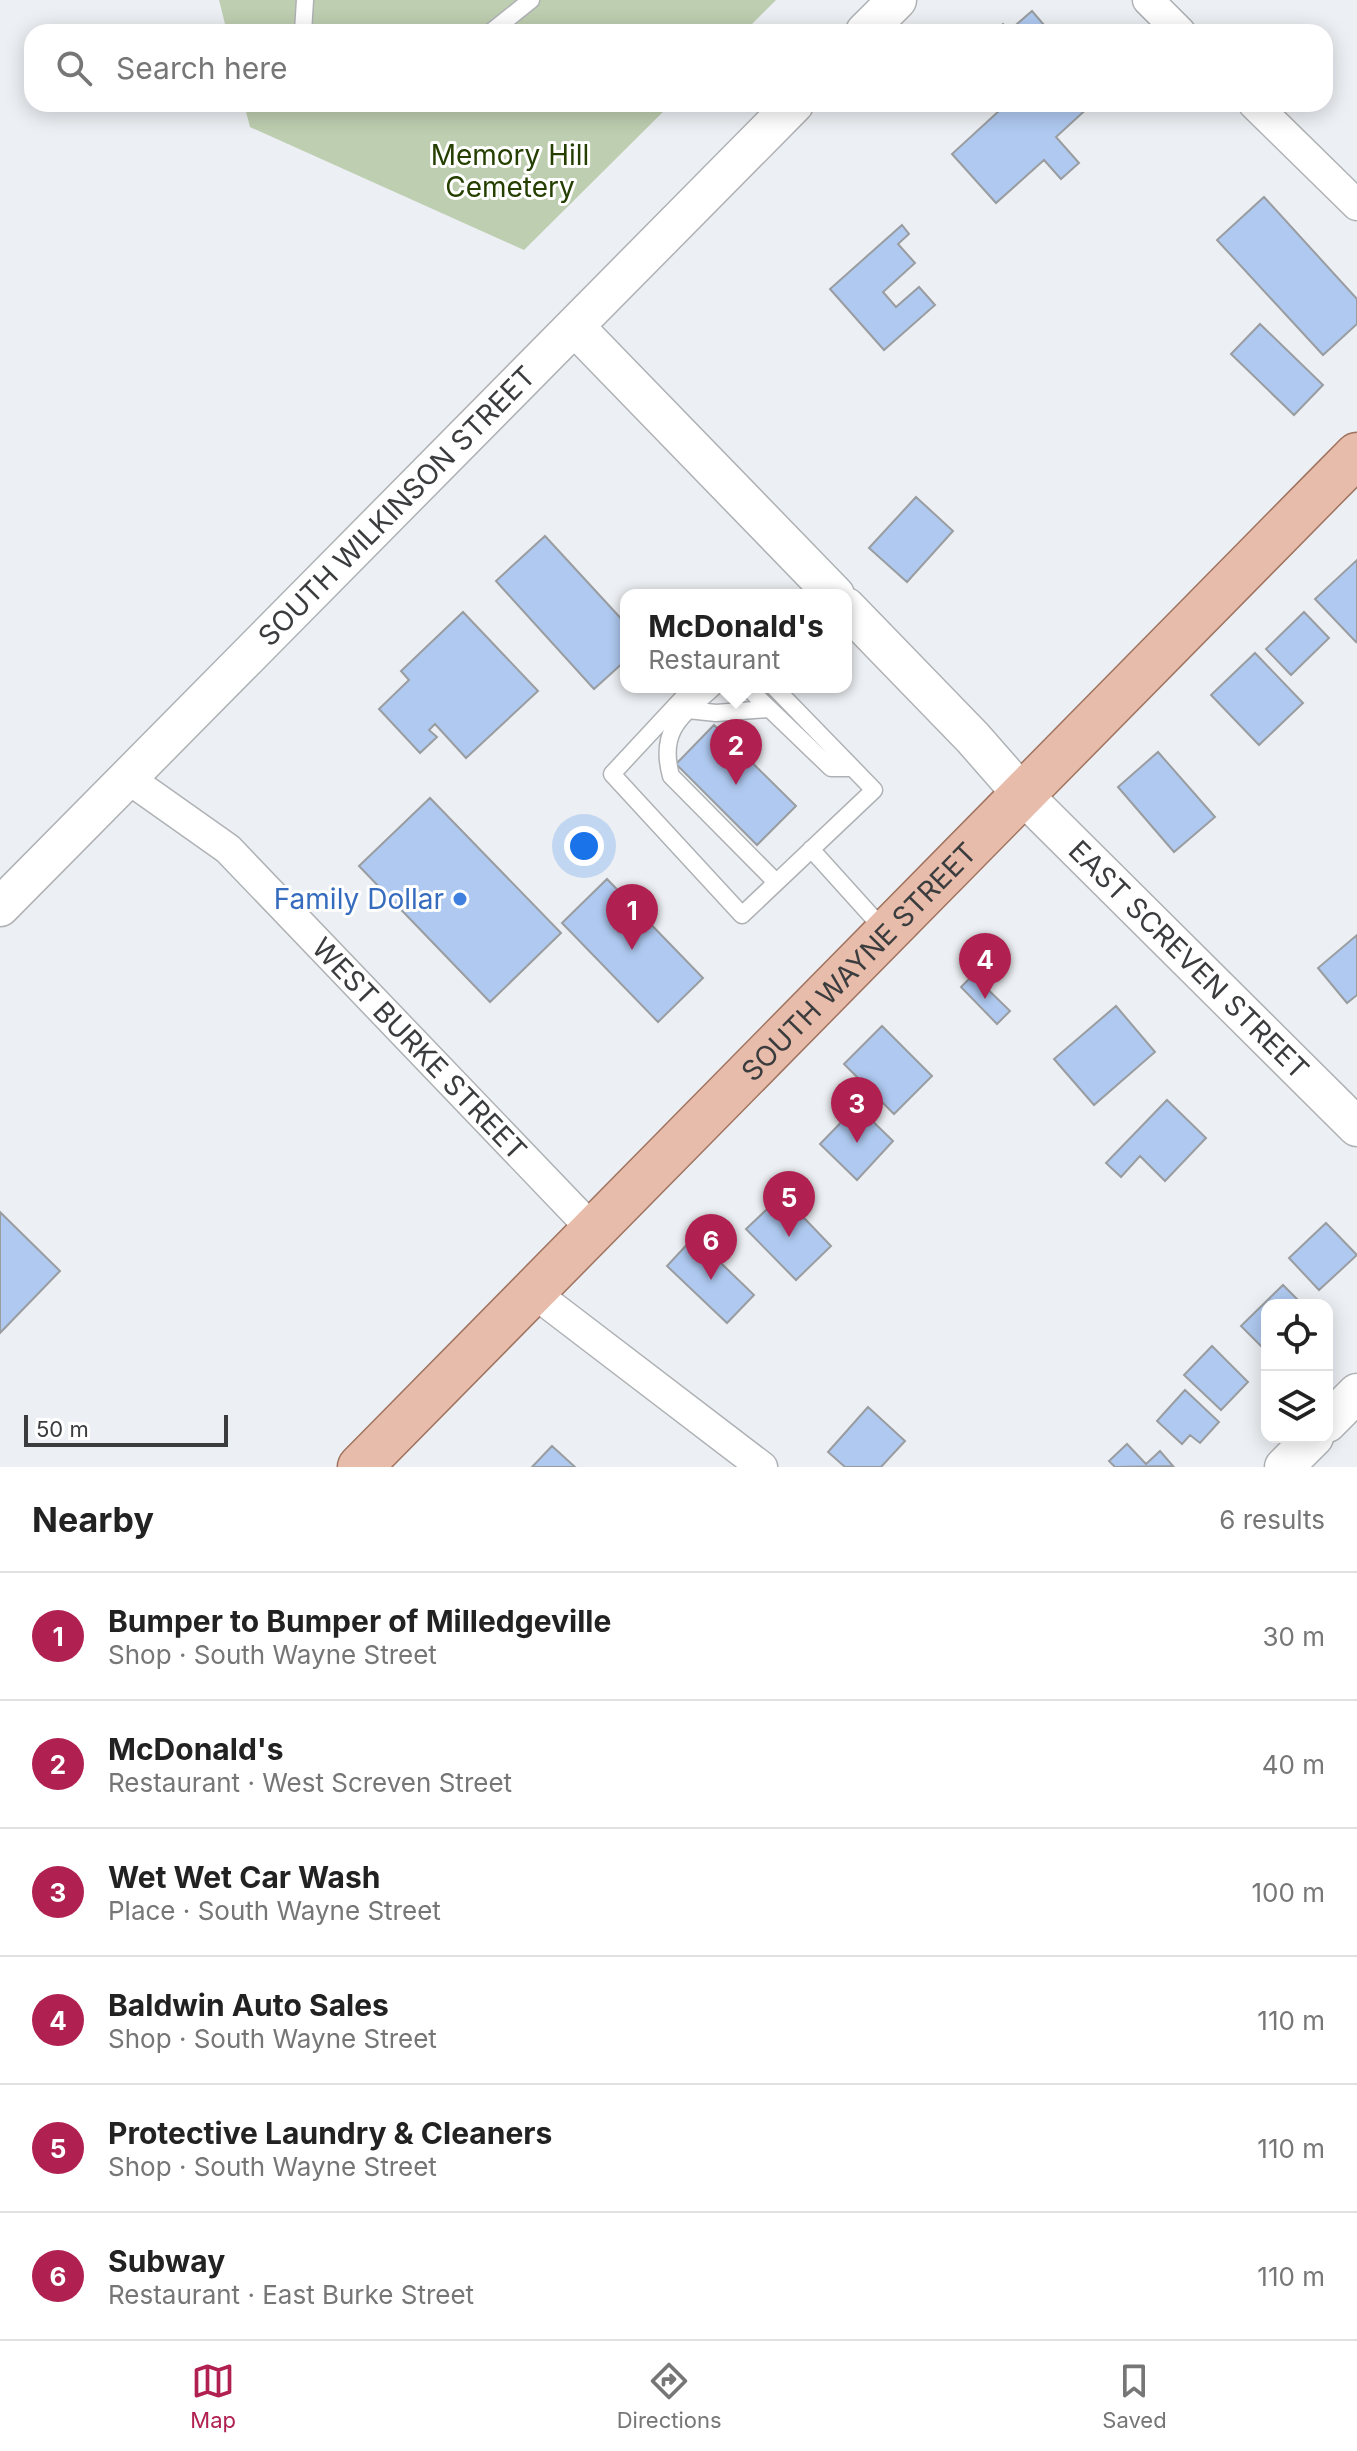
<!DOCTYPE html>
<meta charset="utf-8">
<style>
:root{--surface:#fff;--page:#f6f6f6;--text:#222;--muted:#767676;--line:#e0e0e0;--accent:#b02050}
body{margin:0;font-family:Inter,sans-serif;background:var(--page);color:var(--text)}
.controls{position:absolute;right:24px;bottom:24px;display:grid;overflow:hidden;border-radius:16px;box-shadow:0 4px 20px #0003}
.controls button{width:72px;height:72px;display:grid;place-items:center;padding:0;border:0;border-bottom:2px solid var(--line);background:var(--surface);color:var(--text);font:40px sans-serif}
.scale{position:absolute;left:24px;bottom:20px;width:204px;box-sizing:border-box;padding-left:8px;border:4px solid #3b3c3e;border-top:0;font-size:22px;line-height:28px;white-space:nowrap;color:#3b3c3e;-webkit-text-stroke:6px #fff;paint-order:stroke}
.you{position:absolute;left:584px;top:846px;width:28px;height:28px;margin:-20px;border:6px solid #fff;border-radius:50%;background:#1a73e8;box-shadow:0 0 0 12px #1a73e833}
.badge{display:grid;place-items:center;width:52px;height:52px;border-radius:50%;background:var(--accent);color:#fff;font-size:26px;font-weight:700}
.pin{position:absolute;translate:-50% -66px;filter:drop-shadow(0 2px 4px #0008)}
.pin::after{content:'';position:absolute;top:42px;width:28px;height:24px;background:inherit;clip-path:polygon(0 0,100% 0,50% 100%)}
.popup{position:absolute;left:620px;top:589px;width:232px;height:104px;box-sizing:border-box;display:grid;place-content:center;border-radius:16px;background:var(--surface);filter:drop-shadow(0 2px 6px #0005);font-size:26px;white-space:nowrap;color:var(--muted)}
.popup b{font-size:30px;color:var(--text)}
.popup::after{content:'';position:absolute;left:50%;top:100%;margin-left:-16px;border:16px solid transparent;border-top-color:var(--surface)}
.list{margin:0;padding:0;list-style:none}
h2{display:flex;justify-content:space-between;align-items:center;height:104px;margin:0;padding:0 32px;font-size:34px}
h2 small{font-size:26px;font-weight:400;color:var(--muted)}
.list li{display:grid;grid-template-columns:52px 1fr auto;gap:24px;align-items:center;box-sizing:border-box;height:128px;padding:0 32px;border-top:2px solid var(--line)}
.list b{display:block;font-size:30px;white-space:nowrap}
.list p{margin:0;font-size:26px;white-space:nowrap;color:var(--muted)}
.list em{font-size:26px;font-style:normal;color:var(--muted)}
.icon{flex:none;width:44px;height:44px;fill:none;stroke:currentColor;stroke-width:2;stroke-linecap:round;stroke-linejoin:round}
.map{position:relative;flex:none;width:1357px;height:1467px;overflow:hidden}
.search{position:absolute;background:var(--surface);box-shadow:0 4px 20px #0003;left:24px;right:24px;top:24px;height:88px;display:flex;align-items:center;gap:20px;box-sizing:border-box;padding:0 28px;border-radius:24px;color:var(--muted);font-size:30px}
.sheet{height:872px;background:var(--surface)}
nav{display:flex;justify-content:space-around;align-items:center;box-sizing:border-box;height:112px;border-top:2px solid var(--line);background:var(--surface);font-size:22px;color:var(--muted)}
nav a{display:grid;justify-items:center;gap:4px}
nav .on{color:var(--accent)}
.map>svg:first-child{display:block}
.green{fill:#beceb0}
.building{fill:#afc9f0;stroke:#9a9da0;stroke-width:2}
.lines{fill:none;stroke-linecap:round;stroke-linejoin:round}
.service-casing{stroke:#afb2b5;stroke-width:19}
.minor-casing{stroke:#afb2b5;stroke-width:33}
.tertiary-casing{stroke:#afb2b5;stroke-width:41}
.primary-casing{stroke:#a0735f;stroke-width:47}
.service{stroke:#fff;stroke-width:16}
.minor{stroke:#fff;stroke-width:30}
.tertiary{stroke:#fff;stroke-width:38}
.primary{stroke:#e7bcaa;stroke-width:44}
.shop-dot{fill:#3f7fe0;stroke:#fff;stroke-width:3}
.labels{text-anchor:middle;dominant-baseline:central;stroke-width:6;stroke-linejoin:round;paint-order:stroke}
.park-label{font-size:28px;fill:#253f00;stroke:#fff}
.street-label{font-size:28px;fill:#3b3c3e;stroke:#fff}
.shop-label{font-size:28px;fill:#366cbe;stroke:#fff;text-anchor:end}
</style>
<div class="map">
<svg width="1357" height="1467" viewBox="0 0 1357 1467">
<rect width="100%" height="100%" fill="#eceff3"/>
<path class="green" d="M 219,0 L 776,0 L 744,32 L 227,32 Z
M 244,104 L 671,104 L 524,250 L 250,127 Z"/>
<path class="building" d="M 1032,11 L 1050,32 L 995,32 L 1003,24 L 1009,31 Z
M 994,104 L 1092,104 L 1056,137 L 1079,163 L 1061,179 L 1044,160 L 996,203 L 952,154 L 1000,110 Z
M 1264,197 L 1357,299 L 1357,324 L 1323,355 L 1217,240 Z
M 902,225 L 909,234 L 898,244 L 915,263 L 883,292 L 896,307 L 919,287 L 935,305 L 884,350 L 830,289 Z
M 1260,324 L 1323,385 L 1294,415 L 1231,354 Z
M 916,497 L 953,531 L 907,582 L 869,548 Z
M 545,536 L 626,624 L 626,660 L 594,689 L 496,581 Z
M 1357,560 L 1357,640 L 1356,642 L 1315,599 Z
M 463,612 L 538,691 L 466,758 L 435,724 L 429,730 L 437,737 L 420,753 L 379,709 L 409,680 L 401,671 Z
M 1304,612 L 1329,638 L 1291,675 L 1266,649 Z
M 1255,653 L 1303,703 L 1259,745 L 1211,695 Z
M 714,725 L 796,806 L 757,845 L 676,764 Z
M 1158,752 L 1215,817 L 1174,852 L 1118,787 Z
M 430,798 L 561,933 L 490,1002 L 359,866 Z
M 607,879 L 703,978 L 658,1022 L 562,923 Z
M 1357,935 L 1357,995 L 1347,1003 L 1318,968 Z
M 973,975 L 1010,1011 L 997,1024 L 961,987 Z
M 1116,1006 L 1155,1052 L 1094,1105 L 1054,1059 Z
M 882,1026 L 932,1076 L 894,1114 L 844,1064 Z
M 1167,1100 L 1206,1138 L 1165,1181 L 1140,1156 L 1121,1177 L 1106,1163 Z
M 857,1106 L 893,1141 L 857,1180 L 820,1144 Z
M 782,1195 L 831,1246 L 796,1280 L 746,1229 Z
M 0,1212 L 60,1271 L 0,1333 Z
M 1326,1223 L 1357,1255 L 1319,1290 L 1289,1258 Z
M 694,1237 L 754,1295 L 727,1323 L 667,1266 Z
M 1283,1285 L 1303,1305 L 1267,1305 L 1267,1352 L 1241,1326 Z
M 1212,1346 L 1248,1382 L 1221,1410 L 1184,1375 Z
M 1185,1390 L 1219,1422 L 1200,1443 L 1190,1435 L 1182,1444 L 1157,1421 Z
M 868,1407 L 905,1441 L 881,1467 L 845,1467 L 828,1452 Z
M 1127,1444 L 1146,1464 L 1160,1451 L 1173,1466 L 1115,1467 L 1109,1461 Z
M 552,1446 L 575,1467 L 532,1467 Z"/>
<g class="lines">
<defs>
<path id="service" d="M 303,32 L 305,0
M 491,32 L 531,0
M 693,687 L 612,774 L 742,915 L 874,790 L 774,687
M 714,687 C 683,715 658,729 671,776 L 776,882
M 737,687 L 749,689 L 831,768 L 852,768
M 688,710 L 716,713 L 767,709
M 811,849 L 885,931"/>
<g id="minor">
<path d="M 1148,0 L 1180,32"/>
<path d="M 1254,104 L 1357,205"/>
<path id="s1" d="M 129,779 L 228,849 L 595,1232"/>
<path d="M 533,1292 L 762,1467"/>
</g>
<g id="tertiary">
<path d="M 865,32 L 897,0"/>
<path d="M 575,327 L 835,595"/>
<path id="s2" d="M 846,607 L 973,738 L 1022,794 L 1357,1127"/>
<path id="s3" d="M 0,907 L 794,104"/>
<path d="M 1327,1423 L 1357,1393"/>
<path d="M 1284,1467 L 1314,1437"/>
</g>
<g id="primary">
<path id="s4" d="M 360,1467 C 694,1132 1024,792 1357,455"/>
</g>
</defs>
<use href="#service" class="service-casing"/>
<use href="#minor" class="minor-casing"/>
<use href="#tertiary" class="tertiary-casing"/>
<use href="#primary" class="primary-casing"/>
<use href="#service" class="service"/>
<use href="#minor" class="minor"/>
<use href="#tertiary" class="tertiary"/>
<use href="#primary" class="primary"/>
</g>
<circle class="shop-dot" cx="460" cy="899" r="8"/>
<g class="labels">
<g class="park-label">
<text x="510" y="155">Memory Hill<tspan x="510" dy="32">Cemetery</tspan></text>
</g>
<g class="street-label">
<text stroke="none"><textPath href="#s3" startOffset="564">SOUTH WILKINSON STREET</textPath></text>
<text stroke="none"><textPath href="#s2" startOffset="492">EAST SCREVEN STREET</textPath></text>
<text stroke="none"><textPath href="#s4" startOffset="710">SOUTH WAYNE STREET</textPath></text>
<text stroke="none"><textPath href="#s1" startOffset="398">WEST BURKE STREET</textPath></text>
</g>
<g class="shop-label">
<text x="444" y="899">Family Dollar</text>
</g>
</g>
</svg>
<div class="controls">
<button><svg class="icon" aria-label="locate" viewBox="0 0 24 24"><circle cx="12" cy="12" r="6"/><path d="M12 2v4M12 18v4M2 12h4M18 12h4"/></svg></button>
<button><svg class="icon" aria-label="layers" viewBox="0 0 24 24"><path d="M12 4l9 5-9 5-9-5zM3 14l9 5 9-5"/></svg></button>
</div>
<div class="scale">50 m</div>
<div class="you"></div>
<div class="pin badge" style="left:632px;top:950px">1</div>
<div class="pin badge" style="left:736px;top:785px">2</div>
<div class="popup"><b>McDonald's</b>Restaurant</div>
<div class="pin badge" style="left:857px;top:1143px">3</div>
<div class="pin badge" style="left:985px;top:999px">4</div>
<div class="pin badge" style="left:789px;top:1237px">5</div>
<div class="pin badge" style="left:711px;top:1280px">6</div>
<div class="search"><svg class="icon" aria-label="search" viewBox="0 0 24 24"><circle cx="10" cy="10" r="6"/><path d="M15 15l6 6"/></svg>Search here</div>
</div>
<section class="sheet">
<h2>Nearby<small>6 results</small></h2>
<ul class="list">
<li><span class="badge">1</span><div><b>Bumper to Bumper of Milledgeville</b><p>Shop · South Wayne Street</p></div><em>30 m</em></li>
<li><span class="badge">2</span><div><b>McDonald's</b><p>Restaurant · West Screven Street</p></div><em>40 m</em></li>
<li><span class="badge">3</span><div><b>Wet Wet Car Wash</b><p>Place · South Wayne Street</p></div><em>100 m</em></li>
<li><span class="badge">4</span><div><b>Baldwin Auto Sales</b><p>Shop · South Wayne Street</p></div><em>110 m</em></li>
<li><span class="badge">5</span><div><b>Protective Laundry &amp; Cleaners</b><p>Shop · South Wayne Street</p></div><em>110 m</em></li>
<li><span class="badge">6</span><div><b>Subway</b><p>Restaurant · East Burke Street</p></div><em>110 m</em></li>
</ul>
</section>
<nav>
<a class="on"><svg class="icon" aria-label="map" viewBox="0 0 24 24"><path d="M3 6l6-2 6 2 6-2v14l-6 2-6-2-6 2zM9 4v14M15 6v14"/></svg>Map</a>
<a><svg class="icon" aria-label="directions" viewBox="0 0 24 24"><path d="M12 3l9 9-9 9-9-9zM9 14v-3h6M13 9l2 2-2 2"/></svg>Directions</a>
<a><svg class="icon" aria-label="saved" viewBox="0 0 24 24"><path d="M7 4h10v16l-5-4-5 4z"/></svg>Saved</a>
</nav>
